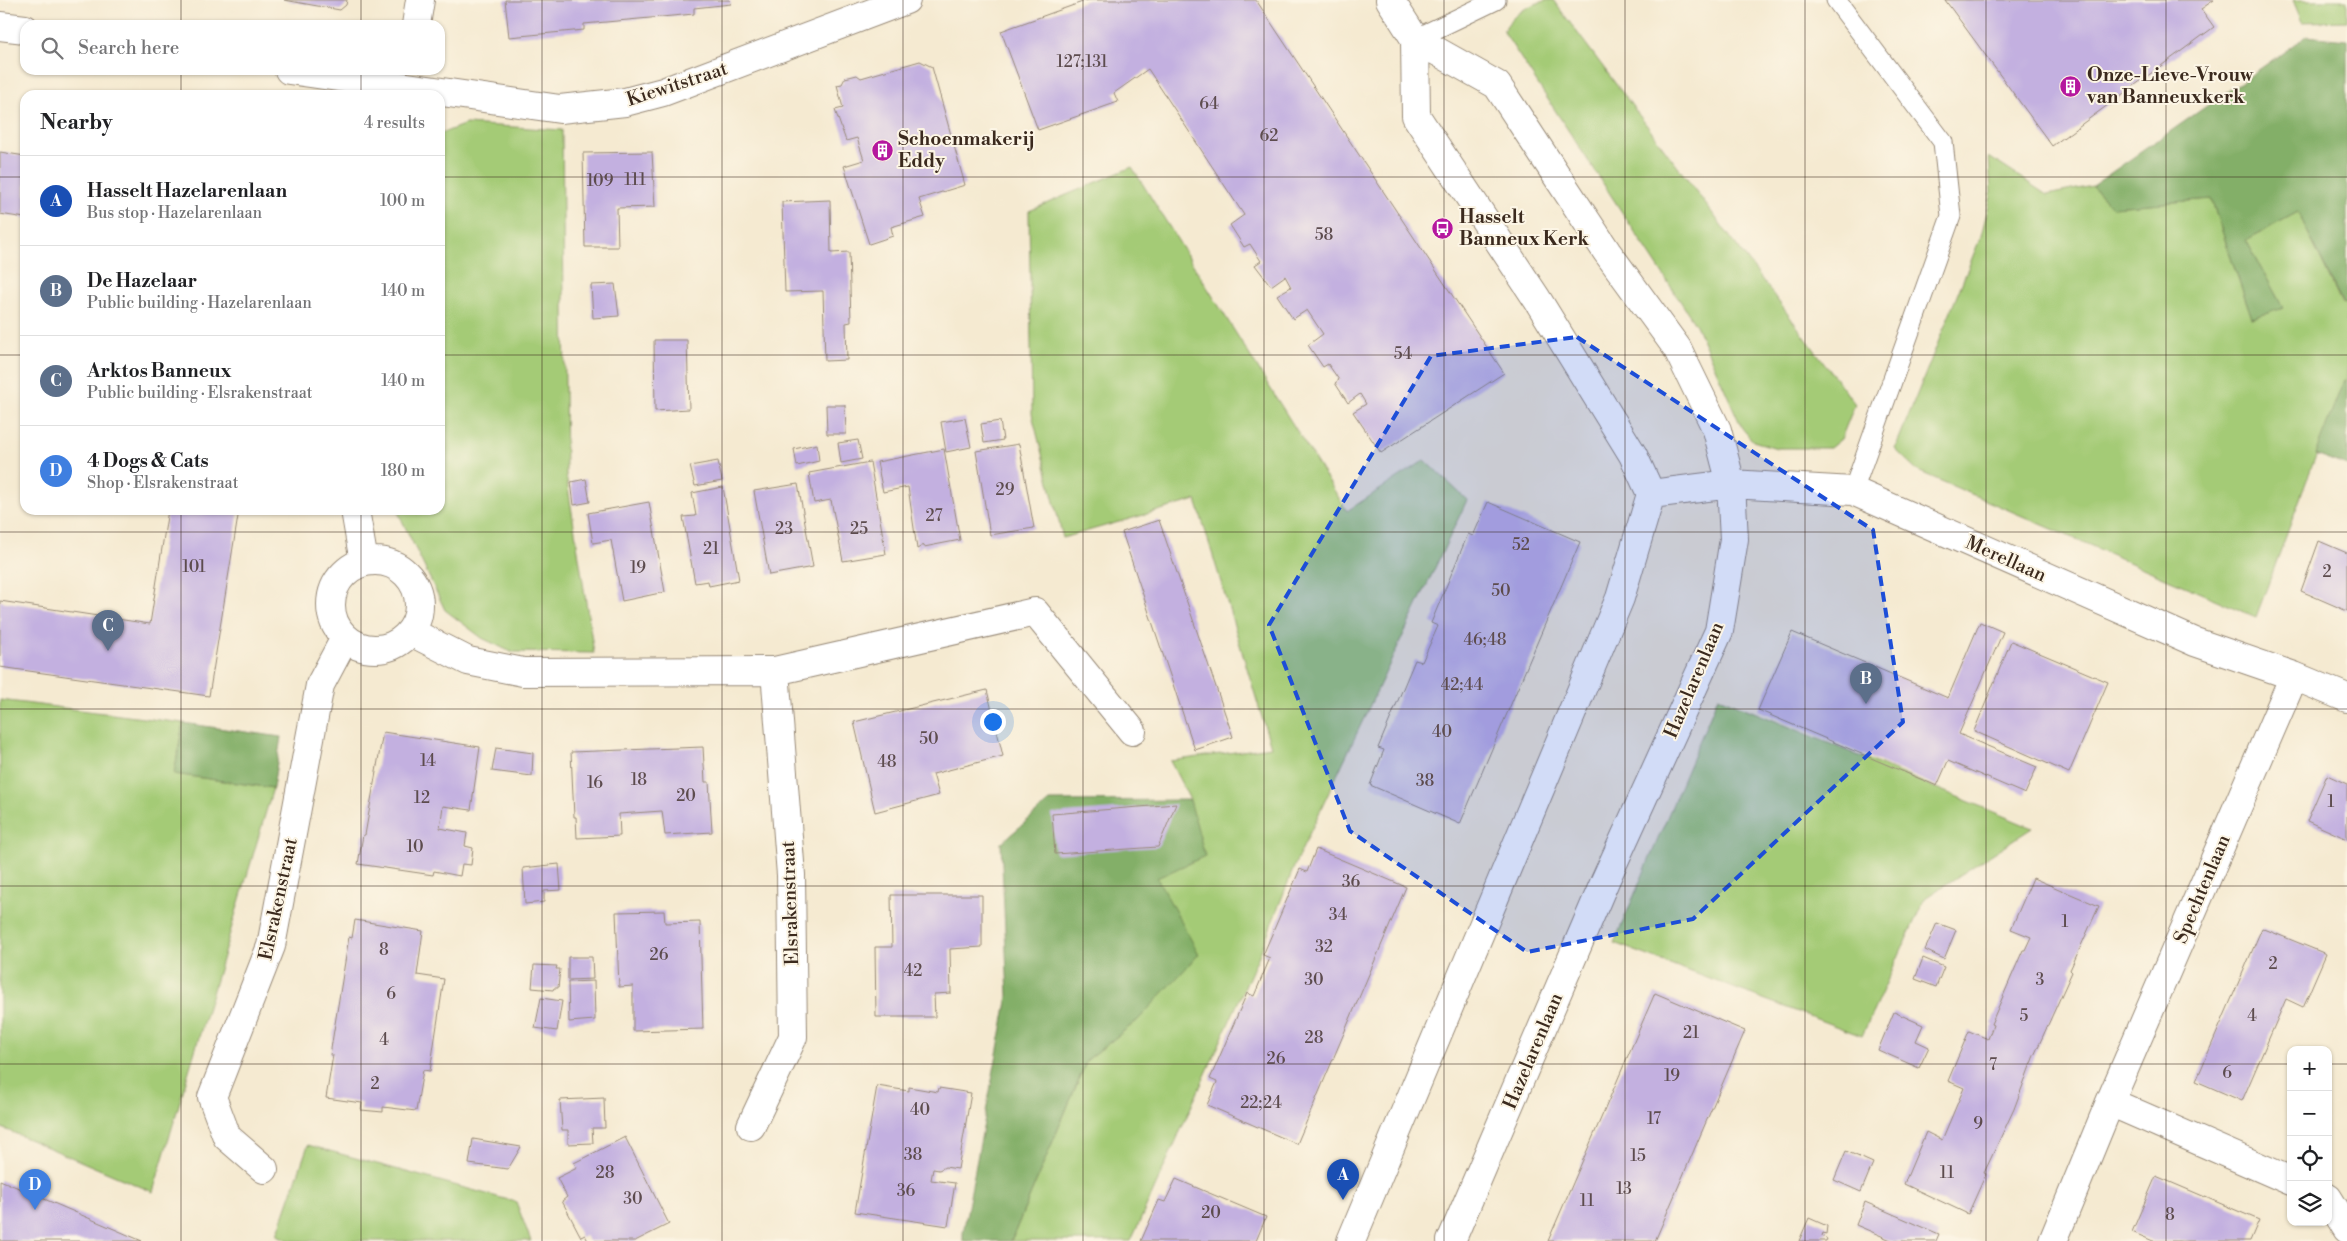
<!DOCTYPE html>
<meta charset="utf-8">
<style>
:root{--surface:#fff;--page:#f6f6f6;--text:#202124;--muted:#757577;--line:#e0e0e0;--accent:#b5179e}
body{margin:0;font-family:"Libre Bodoni",serif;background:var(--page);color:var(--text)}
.controls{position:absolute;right:15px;bottom:15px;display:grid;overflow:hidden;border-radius:10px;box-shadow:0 1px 4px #0004}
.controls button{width:45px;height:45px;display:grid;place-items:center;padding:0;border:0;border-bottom:1px solid var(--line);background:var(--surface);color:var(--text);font:25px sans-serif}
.you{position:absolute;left:992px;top:721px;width:18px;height:18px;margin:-12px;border:4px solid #fff;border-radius:50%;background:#1a73e8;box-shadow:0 0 0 8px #1a73e833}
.badge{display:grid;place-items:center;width:32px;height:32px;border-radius:50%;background:var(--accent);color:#fff;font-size:16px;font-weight:700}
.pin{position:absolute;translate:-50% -41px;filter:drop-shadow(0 1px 2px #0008)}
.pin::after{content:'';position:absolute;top:26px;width:18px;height:15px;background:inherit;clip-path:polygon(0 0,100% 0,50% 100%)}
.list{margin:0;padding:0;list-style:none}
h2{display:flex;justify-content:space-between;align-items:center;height:65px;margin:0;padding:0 20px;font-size:21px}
h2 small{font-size:16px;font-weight:400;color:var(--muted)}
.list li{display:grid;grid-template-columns:32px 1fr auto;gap:15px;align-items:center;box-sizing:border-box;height:90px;padding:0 20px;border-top:1px solid var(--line)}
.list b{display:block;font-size:19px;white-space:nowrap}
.list p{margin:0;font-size:16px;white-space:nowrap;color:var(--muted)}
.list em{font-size:16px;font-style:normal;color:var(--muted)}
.icon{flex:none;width:28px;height:28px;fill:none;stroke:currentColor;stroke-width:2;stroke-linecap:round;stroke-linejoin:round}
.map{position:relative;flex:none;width:2347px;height:1241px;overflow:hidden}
.search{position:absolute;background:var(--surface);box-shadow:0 1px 4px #0004;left:20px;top:20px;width:425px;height:55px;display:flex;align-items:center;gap:12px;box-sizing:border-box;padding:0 18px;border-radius:15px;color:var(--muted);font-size:19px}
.panel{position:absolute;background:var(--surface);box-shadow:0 1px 4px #0004;left:20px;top:90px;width:425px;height:425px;border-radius:15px}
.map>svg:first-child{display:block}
.green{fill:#a4cb76;stroke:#707a4a}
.forest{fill:#83af67;stroke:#5f6c42}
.building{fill:#c3b0e0}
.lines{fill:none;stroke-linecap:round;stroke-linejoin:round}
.lane-casing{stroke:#988a78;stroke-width:21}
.street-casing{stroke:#988a78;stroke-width:30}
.lane{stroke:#fff;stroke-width:19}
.street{stroke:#fff;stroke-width:28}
.marked{fill:#1d4ed8;fill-opacity:0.2;stroke:#1d4ed8;stroke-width:4;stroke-dasharray:10 6;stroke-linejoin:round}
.grid{fill:none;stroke:#3b2a1e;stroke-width:1;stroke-opacity:0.55}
.labels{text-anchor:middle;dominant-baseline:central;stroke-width:4;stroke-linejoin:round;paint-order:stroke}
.number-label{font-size:16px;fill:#5d4c4e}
.poi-label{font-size:19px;font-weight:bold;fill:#3b2a1e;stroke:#fcf5e5;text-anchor:start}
.street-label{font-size:19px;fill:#3b2a1e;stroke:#fcf5e5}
</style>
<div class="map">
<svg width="2347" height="1241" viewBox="0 0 2347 1241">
<rect width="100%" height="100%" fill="#fcf5e5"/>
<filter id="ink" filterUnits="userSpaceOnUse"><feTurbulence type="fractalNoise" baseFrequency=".02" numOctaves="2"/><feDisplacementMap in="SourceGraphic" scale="10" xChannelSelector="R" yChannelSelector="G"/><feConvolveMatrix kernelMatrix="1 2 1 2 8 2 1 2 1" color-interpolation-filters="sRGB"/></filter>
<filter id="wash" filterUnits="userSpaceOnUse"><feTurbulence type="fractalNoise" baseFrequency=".0096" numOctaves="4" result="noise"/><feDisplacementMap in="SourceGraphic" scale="20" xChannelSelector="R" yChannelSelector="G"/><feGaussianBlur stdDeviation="1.12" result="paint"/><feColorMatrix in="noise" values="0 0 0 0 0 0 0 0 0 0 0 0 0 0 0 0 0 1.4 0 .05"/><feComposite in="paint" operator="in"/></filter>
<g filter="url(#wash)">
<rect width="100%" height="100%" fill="#f5ead1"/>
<path class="green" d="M 1548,0 L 1553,0 L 1855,404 L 1841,439 L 1830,448 L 1777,448 L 1753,441 L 1742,428 L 1696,325 L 1503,31 C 1515,12 1527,6 1548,0 Z
M 2293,0 L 2347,0 L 2347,21 L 2302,22 Z
M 466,124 L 562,130 L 566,474 L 594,653 L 511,652 L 482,638 L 445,610 L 397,510 L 440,510 L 440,134 Z
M 1989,157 L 2047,195 L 2092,186 L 2112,207 L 2211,199 L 2252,318 L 2283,308 L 2246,240 L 2298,212 L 2342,304 L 2347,302 L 2347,381 L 2344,380 L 2256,617 L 1918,471 L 1895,449 L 1981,236 L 1991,196 Z
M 1132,167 L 1347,511 L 1425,460 L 1467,500 L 1296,862 L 1261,951 L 1131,1241 L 1011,1241 L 1087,1060 L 1138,1020 L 1157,878 L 1190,800 L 1170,761 L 1271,747 L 1196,500 L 1063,538 L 1032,414 L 1029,211 Z
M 1718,697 L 2032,828 L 1925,898 L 1862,1036 L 1614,943 Z
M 0,700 L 183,723 L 174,774 L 273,788 L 153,1192 L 0,1127 Z
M 308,1145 L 516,1202 L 531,1241 L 291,1241 L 277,1235 Z"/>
<path class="forest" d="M 2307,36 L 2347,40 L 2347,302 L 2343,304 L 2298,212 L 2246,240 L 2283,308 L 2252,318 L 2211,199 L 2112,207 L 2092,186 Z
M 2344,380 L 2347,381 L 2347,466 L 2315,454 Z
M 183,723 L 281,737 L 273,788 L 174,774 Z
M 1190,800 L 1205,856 L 1157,878 L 1199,954 L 1138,1020 L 1087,1060 L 1011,1241 L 963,1241 L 963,1233 L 1008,996 L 1001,843 L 1050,801 Z"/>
<g id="blocks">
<path class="building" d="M 284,0 L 347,0 L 346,5 L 340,10 Z
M 505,0 L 730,0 L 731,4 L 694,8 L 694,14 L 584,24 L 584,30 L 509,37 Z
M 1088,0 L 1256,0 L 1504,373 L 1381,453 L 1353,412 L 1366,404 L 1360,394 L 1348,403 L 1335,383 L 1339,380 L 1328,364 L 1323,367 L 1308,345 L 1323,334 L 1307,310 L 1293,319 L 1277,295 L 1291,287 L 1285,276 L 1271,286 L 1255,265 L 1261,261 L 1250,244 L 1244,247 L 1230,225 L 1244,215 L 1148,69 L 1114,93 L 1118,102 L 1038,130 L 1001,31 Z
M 1945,0 L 2214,0 L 2201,9 L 2214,27 L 2052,146 Z
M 920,61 L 932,67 L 965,185 L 919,199 L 925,217 L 891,227 L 893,236 L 869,244 L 844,166 L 864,160 L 857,138 L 846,141 L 835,110 L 843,108 L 837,85 L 842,84 L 845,78 L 857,75 L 861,78 Z
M 0,152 L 25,156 L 25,218 L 0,214 Z
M 652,152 L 655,207 L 617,208 L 618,247 L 585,247 L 583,153 Z
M 830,200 L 831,253 L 849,252 L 851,322 L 846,323 L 847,360 L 825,361 L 823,291 L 785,292 L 782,202 Z
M 615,284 L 619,316 L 593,318 L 591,285 Z
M 654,340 L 687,340 L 689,409 L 655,411 Z
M 826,405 L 845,405 L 846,434 L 827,434 Z
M 965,418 L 971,447 L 946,452 L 941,422 Z
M 1000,421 L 1003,440 L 984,443 L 981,424 Z
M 858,440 L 862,459 L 841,463 L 838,443 Z
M 817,444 L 819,461 L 797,466 L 794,449 Z
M 1019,444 L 1034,528 L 990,535 L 976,451 Z
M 944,449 L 960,540 L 924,547 L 924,545 L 917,549 L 908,487 L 883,492 L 877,462 Z
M 718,461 L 722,481 L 695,486 L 690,466 Z
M 870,462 L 886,554 L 843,561 L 831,500 L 814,503 L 809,473 Z
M 586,479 L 590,502 L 574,505 L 571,482 Z
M 798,484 L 813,567 L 769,575 L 754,491 Z
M 723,487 L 739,580 L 709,586 L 708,581 L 695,583 L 683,517 L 696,516 L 692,493 Z
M 649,502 L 665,592 L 622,601 L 611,540 L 593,543 L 588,513 Z
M 1488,502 L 1580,542 L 1460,824 L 1370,785 L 1384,750 L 1378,748 L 1415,660 L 1422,662 L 1438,626 L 1431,623 L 1468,534 L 1473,536 Z
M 168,510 L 239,510 L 209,696 L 0,667 L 0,601 L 150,624 Z
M 1159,520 L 1233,737 L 1195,750 L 1122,532 Z
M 2319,541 L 2347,553 L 2347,611 L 2301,591 Z
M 1980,622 L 2003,632 L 1959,734 L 2037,767 L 2025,794 L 1948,761 L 1937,786 L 1758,710 L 1792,632 L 1948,698 Z
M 2011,641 L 2108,682 L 2069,773 L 1974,731 Z
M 987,690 L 1003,756 L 933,774 L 939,795 L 875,812 L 854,722 Z
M 383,732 L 480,747 L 471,810 L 443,806 L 440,828 L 467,833 L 465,846 L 473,848 L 471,865 L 462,864 L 460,876 L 434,871 L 433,875 L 358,864 L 363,835 L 365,835 Z
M 703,747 L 705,782 L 709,782 L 712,832 L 665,835 L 662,811 L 619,814 L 620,836 L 577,838 L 576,817 L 574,817 L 571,752 Z
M 496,748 L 533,753 L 532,776 L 492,771 Z
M 2327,775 L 2347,784 L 2347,839 L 2307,821 Z
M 1176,804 L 1158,847 L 1055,854 L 1052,814 Z
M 1316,849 L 1406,887 L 1297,1144 L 1207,1105 L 1217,1082 L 1210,1079 L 1247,993 L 1254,996 L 1270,958 L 1263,955 L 1300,869 L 1307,872 Z
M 559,864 L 561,890 L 544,891 L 544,902 L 525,904 L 523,868 Z
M 2033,878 L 2099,906 L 2070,970 L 2072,972 L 2033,1058 L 2014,1109 L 1984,1173 L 1986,1174 L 1968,1214 L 1904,1184 L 1926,1132 L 1942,1140 L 1964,1088 L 1948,1081 L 1969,1031 L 1988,1039 L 1993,1025 L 1991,1024 L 2023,950 L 2025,950 L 2031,937 L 2011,929 Z
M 891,895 L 982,895 L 982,947 L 950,949 L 951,993 L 934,994 L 935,1017 L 876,1017 L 875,947 L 892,947 Z
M 664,911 L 665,923 L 700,922 L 703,1029 L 633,1031 L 633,986 L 619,987 L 616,912 Z
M 355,920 L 423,931 L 417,975 L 444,979 L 430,1071 L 423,1070 L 416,1111 L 383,1107 L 383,1112 L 361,1110 L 362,1103 L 326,1098 L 333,1055 L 330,1055 L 349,937 L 352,938 Z
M 1937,923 L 1956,930 L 1944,959 L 1925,950 Z
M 2262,928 L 2326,954 L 2303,1007 L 2286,999 L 2242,1101 L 2196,1081 Z
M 568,957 L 592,957 L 593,979 L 568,980 Z
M 1923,958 L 1944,967 L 1936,987 L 1915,979 Z
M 534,965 L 557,966 L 556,969 L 560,969 L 558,988 L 554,988 L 553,990 L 532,988 Z
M 594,981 L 595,1020 L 569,1022 L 568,982 Z
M 1655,993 L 1745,1031 L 1655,1241 L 1548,1241 Z
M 541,998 L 562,1001 L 557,1031 L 535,1028 Z
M 1894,1012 L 1923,1025 L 1916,1041 L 1929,1047 L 1919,1068 L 1878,1050 Z
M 877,1086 L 909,1091 L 909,1087 L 938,1092 L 939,1088 L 971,1093 L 958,1169 L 945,1167 L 939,1170 L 933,1169 L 931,1180 L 955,1183 L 948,1226 L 855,1212 Z
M 604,1098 L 605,1128 L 592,1128 L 593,1143 L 568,1144 L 568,1130 L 562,1130 L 560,1100 Z
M 625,1137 L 669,1224 L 635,1241 L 588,1241 L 585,1235 L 581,1237 L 562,1201 L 567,1197 L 557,1178 L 577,1168 L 574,1163 Z
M 473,1139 L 521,1147 L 508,1169 L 469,1164 Z
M 1846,1151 L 1873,1163 L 1861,1192 L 1834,1180 Z
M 2156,1176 L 2259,1220 L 2250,1241 L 2153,1241 L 2132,1232 Z
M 1176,1179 L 1266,1217 L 1256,1241 L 1141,1241 L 1159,1200 L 1165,1202 Z
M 0,1180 L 142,1241 L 0,1241 Z
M 1865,1202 L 1939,1234 L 1936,1241 L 1893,1241 L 1856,1225 Z
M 1809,1218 L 1827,1226 L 1826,1234 L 1823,1233 L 1822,1236 L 1827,1239 L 1826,1241 L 1799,1241 Z"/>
</g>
</g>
<g filter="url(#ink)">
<use href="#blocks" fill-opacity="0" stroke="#988a78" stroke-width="1"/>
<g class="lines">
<defs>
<path id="lane" d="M 1836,0 L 1943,142 L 1951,216 L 1853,491
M 1415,39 L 1496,0"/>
<path id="street" d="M 1390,0 L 1415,39 L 1497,85 L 1607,252 L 1677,348 L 1717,430 L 1731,484 L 1734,539 L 1719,631 L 1605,881 L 1451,1241
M 416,25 L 420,0
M 0,26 L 25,29
M 289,70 L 560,109 L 625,102 L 663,92 L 906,0
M 1651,494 L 1731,484 L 1853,491 L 2195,642 L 2294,676 L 2347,698
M 355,510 L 364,562
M331 605a44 44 0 1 1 88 0a44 44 0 1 1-88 0Z
M 411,632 L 468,661 L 523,672 L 775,671 L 1035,612 L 1132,731
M 2110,1102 L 2291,1181
M 751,1126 L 793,1037 L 791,875 L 775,671
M 264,1169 L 227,1137 L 212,1097 L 271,946 L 320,685 L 345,638
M 2328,1198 L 2347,1229
M 1351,1241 L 1620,598 L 1651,494 L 1633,455 L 1537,299 L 1416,116 L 1415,39
M 2053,1241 L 2110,1102 L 2294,676"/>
</defs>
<use href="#lane" class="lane-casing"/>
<use href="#street" class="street-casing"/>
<use href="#lane" class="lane"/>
<use href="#street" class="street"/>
</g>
</g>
<path class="marked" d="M 1577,337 L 1873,530 L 1903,722 L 1693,919 L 1527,952 L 1350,831 L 1269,625 L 1431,356 Z"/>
<path class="grid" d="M 181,0 L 181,25M 361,0 L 361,25M 542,0 L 542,1241M 722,0 L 722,1241M 903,0 L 903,1241M 1083,0 L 1083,1241M 1264,0 L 1264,1241M 1444,0 L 1444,1241M 1625,0 L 1625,1241M 1805,0 L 1805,1241M 1986,0 L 1986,1241M 2166,0 L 2166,1241M 181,70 L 181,95M 361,70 L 361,95M 0,177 L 25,177M 440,177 L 2347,177M 0,355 L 25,355M 440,355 L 2347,355M 181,510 L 181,1241M 361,510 L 361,1241M 0,532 L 2347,532M 0,709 L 2347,709M 0,886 L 2347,886M 0,1064 L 2291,1064M 2328,1064 L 2347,1064"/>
<defs>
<symbol id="building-disc" viewBox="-11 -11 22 22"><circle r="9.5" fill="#b5179e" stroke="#fcf5e5"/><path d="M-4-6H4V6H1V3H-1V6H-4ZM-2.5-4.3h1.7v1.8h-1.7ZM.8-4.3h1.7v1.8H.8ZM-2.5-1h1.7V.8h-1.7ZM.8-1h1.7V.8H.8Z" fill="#fff"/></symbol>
<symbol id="bus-disc" viewBox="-11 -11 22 22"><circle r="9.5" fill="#b5179e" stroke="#fcf5e5"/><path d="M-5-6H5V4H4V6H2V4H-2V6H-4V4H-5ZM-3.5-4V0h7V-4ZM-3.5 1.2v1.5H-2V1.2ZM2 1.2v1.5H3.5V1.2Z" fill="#fff"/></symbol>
</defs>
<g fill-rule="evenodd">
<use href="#building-disc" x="2058" y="74" width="25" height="25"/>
<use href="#building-disc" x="870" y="138" width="25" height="25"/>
<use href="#bus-disc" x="1430" y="216" width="25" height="25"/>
</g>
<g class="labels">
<g class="number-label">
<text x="1082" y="62">127;131</text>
<text x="1209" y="104">64</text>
<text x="1269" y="136">62</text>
<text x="635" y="180">111</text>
<text x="600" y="181">109</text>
<text x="1324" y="235">58</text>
<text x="1403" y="354">54</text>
<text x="1005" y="490">29</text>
<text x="934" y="516">27</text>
<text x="784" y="529">23</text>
<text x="859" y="529">25</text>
<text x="1521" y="545">52</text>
<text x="711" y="549">21</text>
<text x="194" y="567">101</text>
<text x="638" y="568">19</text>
<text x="2327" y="572">2</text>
<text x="1501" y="591">50</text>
<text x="1485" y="640">46;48</text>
<text x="1462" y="685">42;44</text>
<text x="1442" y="732">40</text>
<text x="929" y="739">50</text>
<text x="428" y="761">14</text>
<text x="887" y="762">48</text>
<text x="639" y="780">18</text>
<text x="1425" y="781">38</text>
<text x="595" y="783">16</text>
<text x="686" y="796">20</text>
<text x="422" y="798">12</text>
<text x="2331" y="802">1</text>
<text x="415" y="847">10</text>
<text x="1351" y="882">36</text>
<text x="1338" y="915">34</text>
<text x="2065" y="922">1</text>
<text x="1324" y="947">32</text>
<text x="384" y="950">8</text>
<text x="659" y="955">26</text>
<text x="2273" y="964">2</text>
<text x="913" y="971">42</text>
<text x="1314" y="980">30</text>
<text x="2040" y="980">3</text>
<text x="391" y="994">6</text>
<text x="2024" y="1016">5</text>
<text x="2252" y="1016">4</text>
<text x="1691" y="1033">21</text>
<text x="1314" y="1038">28</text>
<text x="384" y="1040">4</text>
<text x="1276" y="1059">26</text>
<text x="1993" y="1065">7</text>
<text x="2227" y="1073">6</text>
<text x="1672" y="1076">19</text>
<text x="375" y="1084">2</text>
<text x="1261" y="1103">22;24</text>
<text x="920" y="1110">40</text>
<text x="1654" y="1119">17</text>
<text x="1978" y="1124">9</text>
<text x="913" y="1155">38</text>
<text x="1638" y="1156">15</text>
<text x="605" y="1173">28</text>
<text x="1947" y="1173">11</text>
<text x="1624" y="1189">13</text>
<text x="906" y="1191">36</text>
<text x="633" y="1199">30</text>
<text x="1587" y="1201">11</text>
<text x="1211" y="1213">20</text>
<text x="2170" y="1215">8</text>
</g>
<g class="poi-label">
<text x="2087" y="75">Onze-Lieve-Vrouw<tspan x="2087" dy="22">van Banneuxkerk</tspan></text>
<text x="898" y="139">Schoenmakerij<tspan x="898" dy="22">Eddy</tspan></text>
<text x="1459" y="217">Hasselt<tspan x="1459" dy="22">Banneux Kerk</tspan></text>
</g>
<g class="street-label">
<text transform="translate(677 84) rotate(-18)">Kiewitstraat</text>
<text transform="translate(2006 559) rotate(24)">Merellaan</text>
<text transform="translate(1694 680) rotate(-67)">Hazelarenlaan</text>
<text transform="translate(2202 889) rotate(-67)">Spechtenlaan</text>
<text transform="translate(278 899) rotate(-78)">Elsrakenstraat</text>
<text transform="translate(790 903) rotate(-92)">Elsrakenstraat</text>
<text transform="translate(1533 1051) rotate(-67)">Hazelarenlaan</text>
</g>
</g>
</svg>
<div class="controls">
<button>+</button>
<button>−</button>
<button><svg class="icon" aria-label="locate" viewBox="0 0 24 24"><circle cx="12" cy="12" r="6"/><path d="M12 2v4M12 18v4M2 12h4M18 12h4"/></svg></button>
<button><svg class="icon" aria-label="layers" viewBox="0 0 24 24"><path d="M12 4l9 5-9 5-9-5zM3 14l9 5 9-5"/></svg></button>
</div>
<div class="you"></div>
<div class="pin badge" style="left:1343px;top:1200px;background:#1a4fb4">A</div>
<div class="pin badge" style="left:1866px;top:704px;background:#5c6f8a">B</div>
<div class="pin badge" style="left:108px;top:651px;background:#5c6f8a">C</div>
<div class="pin badge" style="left:35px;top:1210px;background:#3f7fe0">D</div>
<div class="search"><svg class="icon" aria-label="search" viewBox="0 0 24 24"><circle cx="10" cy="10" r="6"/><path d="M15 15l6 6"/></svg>Search here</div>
<section class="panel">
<h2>Nearby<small>4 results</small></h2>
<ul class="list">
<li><span class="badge" style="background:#1a4fb4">A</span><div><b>Hasselt Hazelarenlaan</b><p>Bus stop · Hazelarenlaan</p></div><em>100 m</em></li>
<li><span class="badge" style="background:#5c6f8a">B</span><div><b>De Hazelaar</b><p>Public building · Hazelarenlaan</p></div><em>140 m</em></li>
<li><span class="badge" style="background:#5c6f8a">C</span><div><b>Arktos Banneux</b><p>Public building · Elsrakenstraat</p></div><em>140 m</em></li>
<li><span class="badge" style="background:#3f7fe0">D</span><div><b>4 Dogs &amp; Cats</b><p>Shop · Elsrakenstraat</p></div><em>180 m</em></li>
</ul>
</section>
</div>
